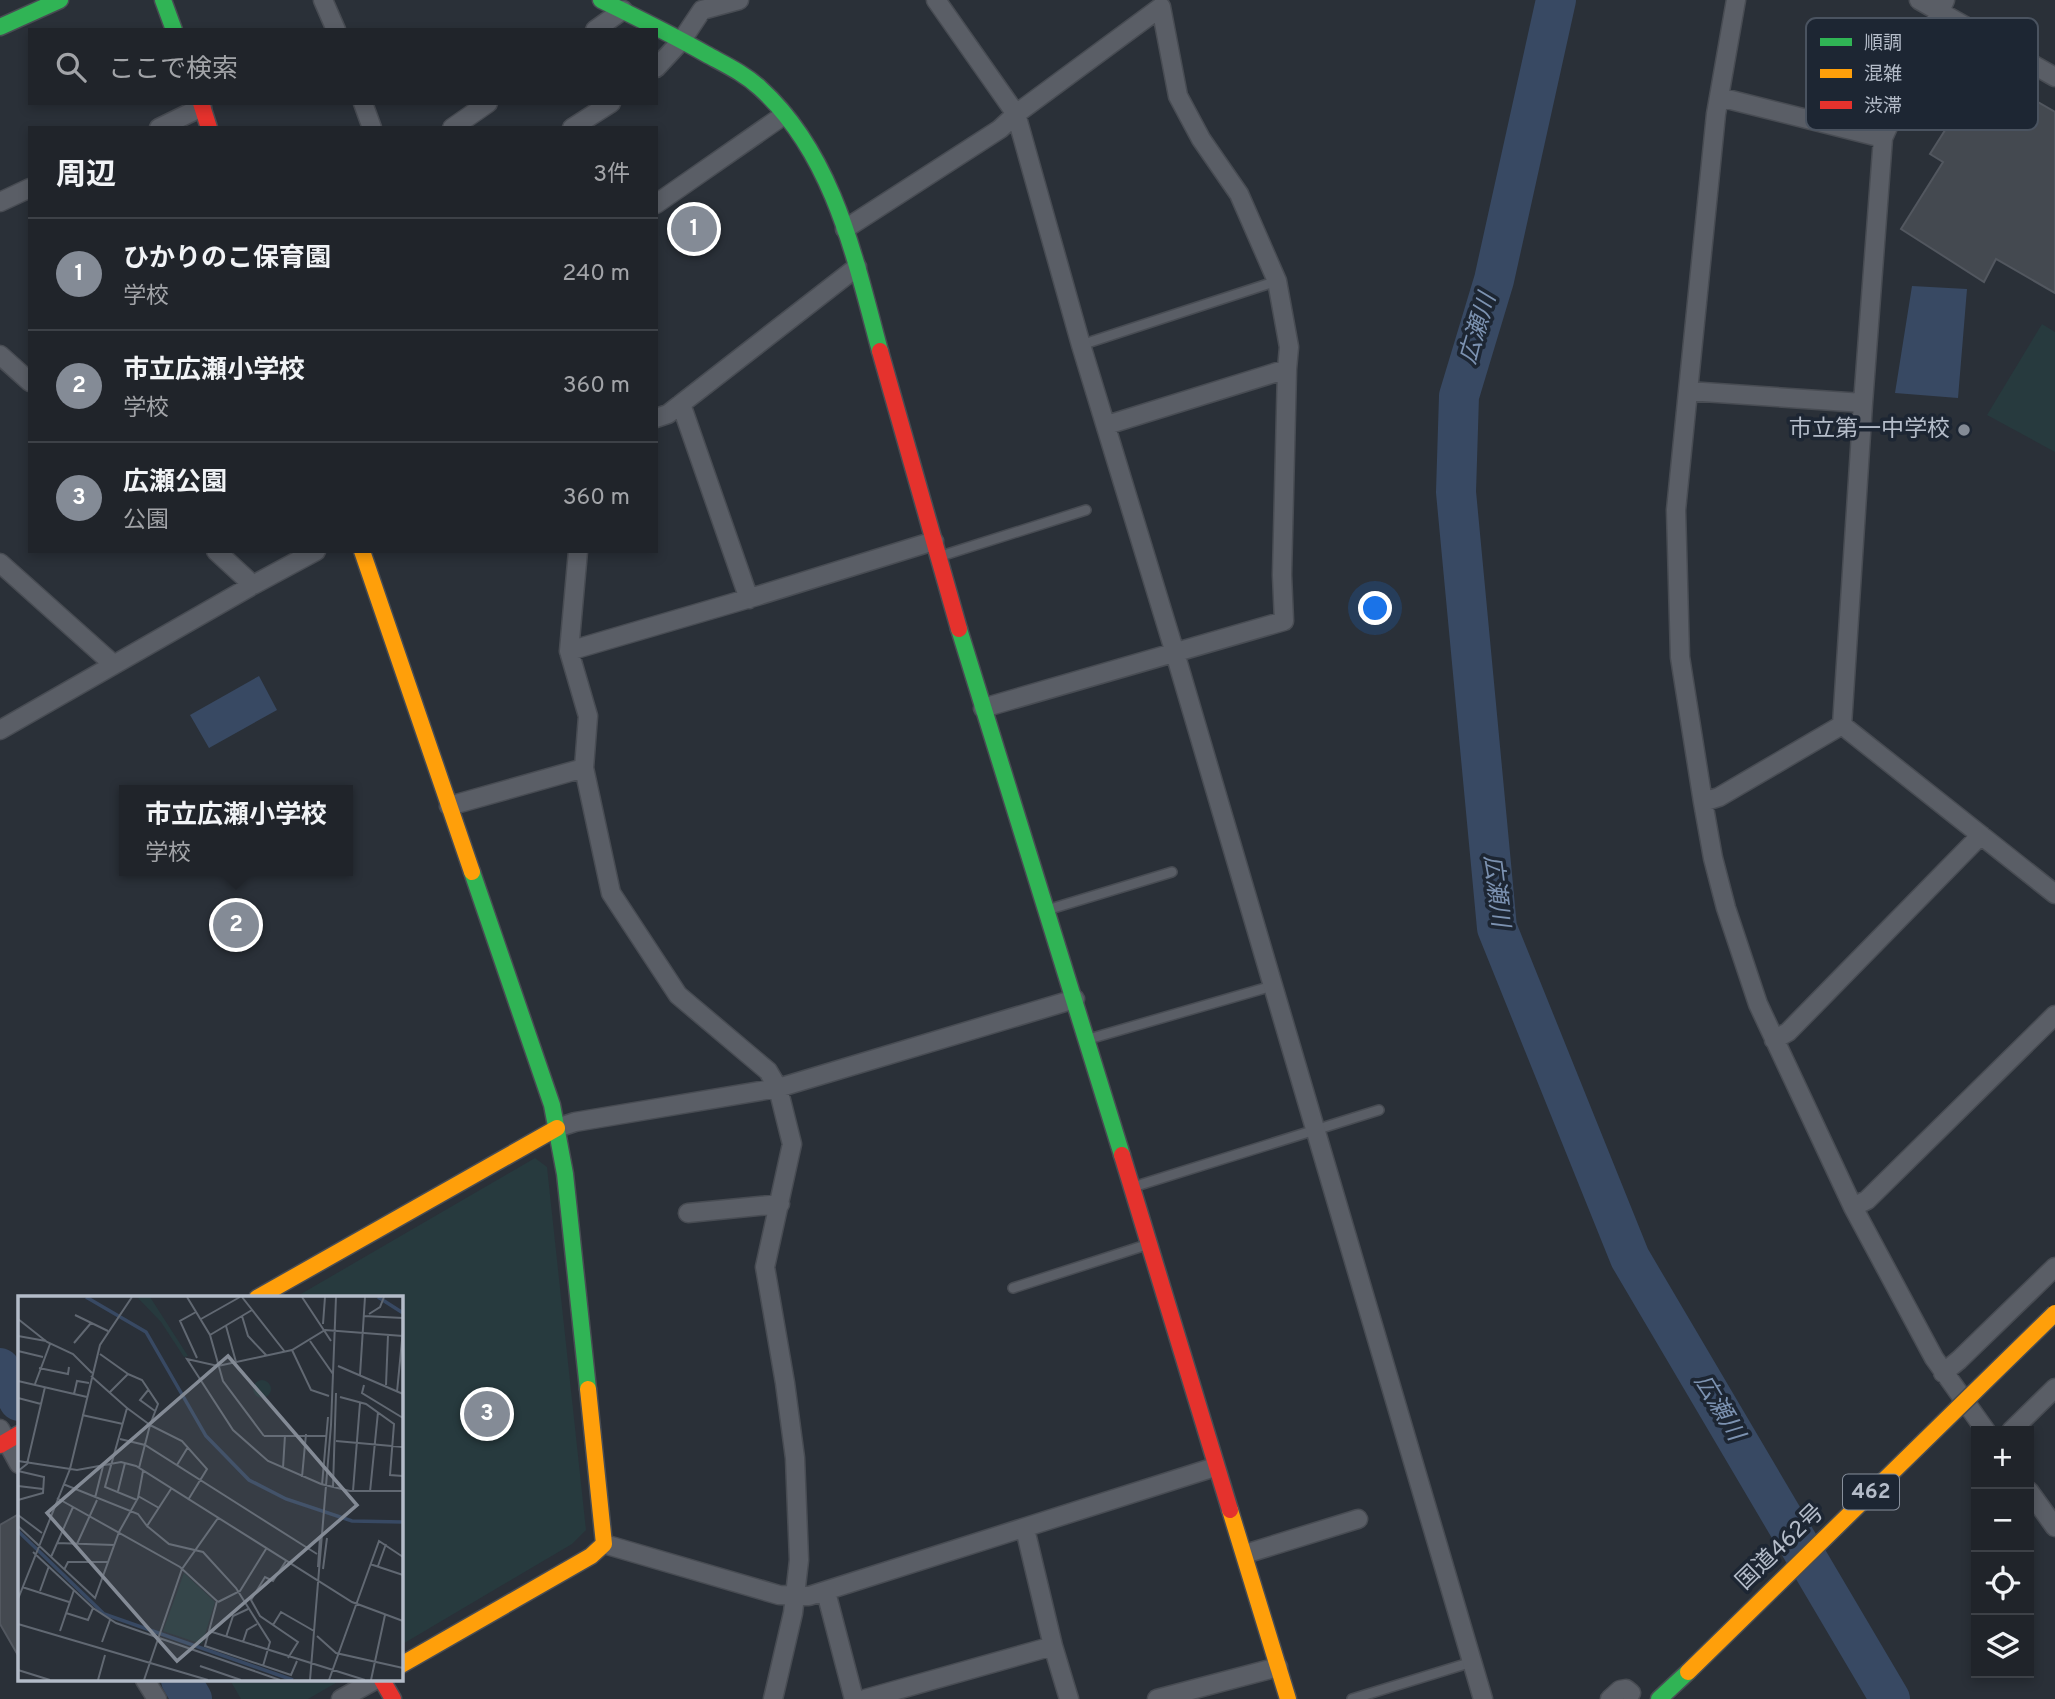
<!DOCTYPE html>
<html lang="ja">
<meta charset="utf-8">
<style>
:root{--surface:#20242a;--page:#2d3036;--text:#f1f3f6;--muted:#a2a4a8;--line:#3d4147;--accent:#848b96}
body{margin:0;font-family:Overpass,"Noto Sans JP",sans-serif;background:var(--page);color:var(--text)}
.controls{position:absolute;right:21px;bottom:21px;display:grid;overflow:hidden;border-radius:0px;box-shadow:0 4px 10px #0003}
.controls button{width:63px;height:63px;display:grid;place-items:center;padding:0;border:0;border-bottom:2px solid var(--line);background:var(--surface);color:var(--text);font:35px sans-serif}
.you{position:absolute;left:1376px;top:609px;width:24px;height:24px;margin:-18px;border:5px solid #fff;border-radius:50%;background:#1a73e8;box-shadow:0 0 0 10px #1a73e833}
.badge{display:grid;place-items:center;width:46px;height:46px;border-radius:50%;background:var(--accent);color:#fff;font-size:23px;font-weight:700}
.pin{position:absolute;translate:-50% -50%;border:4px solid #fff;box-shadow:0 2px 7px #0006}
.popup{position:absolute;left:119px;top:785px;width:234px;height:91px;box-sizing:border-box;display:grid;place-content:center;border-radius:0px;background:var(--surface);filter:drop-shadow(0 2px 5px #0005);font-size:23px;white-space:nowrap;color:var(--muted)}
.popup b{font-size:26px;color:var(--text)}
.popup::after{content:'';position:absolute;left:50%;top:100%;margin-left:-14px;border:14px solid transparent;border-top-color:var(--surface)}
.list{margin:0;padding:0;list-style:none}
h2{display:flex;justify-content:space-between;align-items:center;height:91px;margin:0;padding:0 28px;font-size:30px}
h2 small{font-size:23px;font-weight:400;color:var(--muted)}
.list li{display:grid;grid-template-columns:46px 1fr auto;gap:21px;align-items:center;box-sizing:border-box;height:112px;padding:0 28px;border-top:2px solid var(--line)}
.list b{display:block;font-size:26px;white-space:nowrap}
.list p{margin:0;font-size:23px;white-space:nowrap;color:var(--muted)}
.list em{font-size:23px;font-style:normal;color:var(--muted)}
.icon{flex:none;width:38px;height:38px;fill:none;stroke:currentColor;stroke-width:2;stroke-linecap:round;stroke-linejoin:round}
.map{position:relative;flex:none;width:2055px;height:1699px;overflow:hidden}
.search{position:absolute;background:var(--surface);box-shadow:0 4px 10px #0003;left:28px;top:28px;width:630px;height:77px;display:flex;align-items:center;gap:18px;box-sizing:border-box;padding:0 24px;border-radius:0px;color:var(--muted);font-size:26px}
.panel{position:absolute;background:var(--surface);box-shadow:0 4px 10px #0003;left:28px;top:126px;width:630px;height:427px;border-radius:0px}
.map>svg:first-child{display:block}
.green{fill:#273a3e}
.water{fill:#384963}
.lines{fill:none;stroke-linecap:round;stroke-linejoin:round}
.river{stroke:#384963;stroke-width:40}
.building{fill:#444950;stroke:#52575f;stroke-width:2}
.lane-casing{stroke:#484c53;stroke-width:12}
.street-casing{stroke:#484c53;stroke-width:21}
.fast-casing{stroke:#484c53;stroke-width:19}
.slow-casing{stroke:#484c53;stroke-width:19}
.jam-casing{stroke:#484c53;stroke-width:19}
.lane{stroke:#5a5e66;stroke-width:9}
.street{stroke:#5a5e66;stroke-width:18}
.fast{stroke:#30b455;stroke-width:16}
.slow{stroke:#ff9f0a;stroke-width:16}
.jam{stroke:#e5322d;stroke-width:16}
.slow-bridge-casing{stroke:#474c53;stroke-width:19;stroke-linecap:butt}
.slow-bridge{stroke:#ff9f0a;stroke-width:16}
.poi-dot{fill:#848b96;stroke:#1d2633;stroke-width:2.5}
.labels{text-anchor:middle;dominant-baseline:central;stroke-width:7;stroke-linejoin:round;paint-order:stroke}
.shield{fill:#1d2633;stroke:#878f9c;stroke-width:2}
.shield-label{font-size:21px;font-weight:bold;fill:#b4bcc9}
.poi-label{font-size:23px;fill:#b4bcc9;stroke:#1d2633;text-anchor:end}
.street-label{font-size:23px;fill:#b4bcc9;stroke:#1d2633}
.water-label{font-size:24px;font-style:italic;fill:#7c92b1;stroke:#1d2633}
.inset-river{fill:none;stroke:#384963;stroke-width:3.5}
.inset-road{fill:none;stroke:#616872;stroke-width:2}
.view{fill:#848b96;fill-opacity:0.15;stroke:#848b96;stroke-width:3.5}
.inset-edge{fill:none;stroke:#b4bcc9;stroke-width:3.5}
.key{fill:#1d2633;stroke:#4a5360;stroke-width:2}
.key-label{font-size:19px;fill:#b4bcc9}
</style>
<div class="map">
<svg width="2055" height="1699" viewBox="0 0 2055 1699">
<rect width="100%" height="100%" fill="#2a3038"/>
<path class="green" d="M 2042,324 L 2055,332 L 2055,452 L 1987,415 Z
M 535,1158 L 547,1167 L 586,1530 L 572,1544 L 401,1645 L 401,1298 L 294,1298 Z
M 230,1680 L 341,1680 L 308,1699 L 241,1699 Z"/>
<path class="water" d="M 1912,286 L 1967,289 L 1958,398 L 1895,393 Z
M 259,676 L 277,710 L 209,748 L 190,715 Z"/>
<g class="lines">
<path class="river" d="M 1556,0 L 1494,280 L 1459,396 L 1456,492 L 1497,928 L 1630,1258 L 1890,1699
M 0,1368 L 19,1401
M 181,1680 L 192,1699"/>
</g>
<path class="building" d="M 1983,70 L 2055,112 L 2055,293 L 1996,259 L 1984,282 L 1901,229 L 1943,162 L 1930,154 Z
M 19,1514 L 19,1657 L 0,1624 L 0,1525 Z"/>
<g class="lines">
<defs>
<path id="lane" d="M 1081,345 L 1277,281
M 941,556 L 1086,510
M 1047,910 L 1172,872
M 1089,1039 L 1272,986
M 1133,1187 L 1379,1110
M 1013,1288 L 1146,1245
M 1352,1699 L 1472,1662"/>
<path id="street" d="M 323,0 L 336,30
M 936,0 L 1016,114 L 1081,345 L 1175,653 L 1483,1699
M 1736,0 L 1716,114 L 1676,510 L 1680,657 L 1703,802 L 1713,858 L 1726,908 L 1758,1004 L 1853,1207 L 1934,1358 L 1986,1431
M 1919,0 L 2055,77
M 595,30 L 623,10
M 656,68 L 682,40 L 702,10 L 739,0
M 1719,97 L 1883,138
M 363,103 L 372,128
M 159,128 L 202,107
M 452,128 L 488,103
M 572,128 L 611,103
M 0,202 L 30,188
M 656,204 L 784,115
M 845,229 L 1000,129 L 1016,114 L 1161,7 L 1178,96 L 1201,139 L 1239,194 L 1277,281 L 1289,347 L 1287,369 L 1282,575 L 1284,621 L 983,708
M 0,355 L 30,382
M 1688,391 L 1863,403
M 681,404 L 749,599
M 656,418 L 668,414 L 857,267
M 1107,425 L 1287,369
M 216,551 L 253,585
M 578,551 L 569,651 L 757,596 L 934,541
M 0,563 L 113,664
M 569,651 L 588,716 L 584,768 L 611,893 L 678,995 L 768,1071 L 778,1088 L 792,1144 L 765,1267 L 785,1383 L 795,1458 L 799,1560 L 793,1613 L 773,1699
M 1842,725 L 1863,403 L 1883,138 L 1945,0
M 1842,725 L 2055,894
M 0,730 L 253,585 L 316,551
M 1703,802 L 1719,797 L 1842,725
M 449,806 L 584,768
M 1774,1040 L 1788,1032 L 1981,835
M 557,1128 L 575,1122 L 778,1088 L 1075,999
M 1853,1207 L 1867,1200 L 2055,1015
M 688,1213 L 780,1204
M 1943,1373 L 1959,1360 L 2055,1267
M 0,1429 L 19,1464
M 2011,1431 L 2055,1388
M 2029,1491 L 2055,1527
M 1025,1529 L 1053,1646
M 604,1544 L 779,1595 L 809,1596 L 1215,1467
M 1245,1554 L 1358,1519
M 826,1592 L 854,1699
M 145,1680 L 157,1699
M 341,1699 L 375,1680
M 865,1699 L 1053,1646 L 1069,1699
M 1157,1699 L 1278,1667
M 1610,1699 L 1620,1690 L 1626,1689 L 1631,1693"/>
<path id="fast" d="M 163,0 L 174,30
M 601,0 C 636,17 671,34 706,54 C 724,64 744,73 760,88 C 834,155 855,259 880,351
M 0,27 L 60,0
M 959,629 L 1122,1155
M 472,872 L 552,1105 L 565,1174 L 588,1389
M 1659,1699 L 1688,1672"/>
<path id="slow" d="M 362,551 L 472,872
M 257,1298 L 557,1128
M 1230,1510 L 1288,1699
M 401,1665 L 591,1556 L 604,1544 L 588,1389"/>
<path id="jam" d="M 201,103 L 209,128
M 880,351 L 959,629
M 1122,1155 L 1230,1510
M 0,1445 L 19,1434
M 382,1680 L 393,1699"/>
</defs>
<use href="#lane" class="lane-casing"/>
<use href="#street" class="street-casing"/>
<use href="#fast" class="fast-casing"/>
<use href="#slow" class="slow-casing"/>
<use href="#jam" class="jam-casing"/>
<use href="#lane" class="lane"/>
<use href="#street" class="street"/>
<use href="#fast" class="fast"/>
<use href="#slow" class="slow"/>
<use href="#jam" class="jam"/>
<defs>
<path id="slow-bridge" d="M 1688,1672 L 2055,1313"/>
</defs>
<use href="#slow-bridge" class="slow-bridge-casing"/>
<use href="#slow-bridge" class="slow-bridge"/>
</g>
<circle class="poi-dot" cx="1964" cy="430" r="7"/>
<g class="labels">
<rect class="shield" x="1843" y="1474.5" width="56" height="35" rx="5"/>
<g class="shield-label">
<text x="1871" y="1492">462</text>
</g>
<g class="poi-label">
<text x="1950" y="430">市立第一中学校</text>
</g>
<g class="street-label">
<text transform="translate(1781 1548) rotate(-44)">国道462号</text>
</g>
<g class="water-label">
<text transform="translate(1479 329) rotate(-73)">広瀬川</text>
<text transform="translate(1495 891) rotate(83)">広瀬川</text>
<text transform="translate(1718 1408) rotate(59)">広瀬川</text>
</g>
</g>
<g transform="translate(18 1296)">
<rect width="385" height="385" fill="#2a3038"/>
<path d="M 119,1 L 132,1 L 170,60 L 166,61 L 143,26 ZM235 93a9 9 0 1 1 18 0a9 9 0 1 1-18 0ZM 166,277 L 197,306 L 184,348 L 145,335 Z" fill="#273a3e"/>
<path class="inset-river" d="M 68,1 L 128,36 L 188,140 L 231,184 L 268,203 L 334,225 L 385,226M 360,1 L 385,17M 0,235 L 86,318 L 275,384"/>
<path class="inset-road" d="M 169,1 L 192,39 L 205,85 L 246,140M 224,1 L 267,56M 284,1 L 313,45M 178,16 L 162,25 L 179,62M 351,18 L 362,11 L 366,1M 57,19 L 90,35M 224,20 L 230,40 L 248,59M 346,20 L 385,22M 0,23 L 29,46 L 55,58 L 74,77M 183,23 L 222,1M 305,28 L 307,1M 208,30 L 218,66M 192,39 L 234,14M 0,40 L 28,45M 385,40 L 307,34 L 274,54 L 200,70 L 169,63 L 215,134 L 250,165 L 303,188 L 332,195 L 385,195M 292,45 L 315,78M 56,47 L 73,27M 274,54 L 293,94 L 311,100M 0,55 L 25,61M 82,58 L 110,78M 320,70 L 385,98M 21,72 L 50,78 L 51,71M 342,79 L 347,1M 73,80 L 109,112 L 87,191 L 119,204M 0,85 L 69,101M 17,88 L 32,48M 346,89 L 344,97 L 385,122M 368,89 L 370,39M 131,93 L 122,104 L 137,115M 379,96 L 385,34M 91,97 L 110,78 L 124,84 L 140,108 L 132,129 L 109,112M 56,98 L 59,85 L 71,87M 322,101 L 348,108 L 376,128 L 372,179 L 385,180M 0,102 L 23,108M 64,119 L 105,128M 246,140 L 309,140M 102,143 L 127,149 L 299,258M 318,145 L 385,151M 0,165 L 59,174 L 103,166 L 118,170 L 334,306 L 385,325M 159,169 L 170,151M 121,172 L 132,129 L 164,145 L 189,173 L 170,204M 265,172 L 267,139M 0,175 L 9,168 L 27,91M 284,181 L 288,138M 45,188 L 120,218 L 129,230 L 153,193M 304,189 L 310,121M 0,190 L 25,193M 315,191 L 318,97M 100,195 L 107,167M 335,195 L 342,107M 352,196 L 360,116M 120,200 L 141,212M 39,202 L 162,271 L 199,305 L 187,350 L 273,379 L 279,365M 77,202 L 85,170M 0,204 L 25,197 L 26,181 L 0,175M 0,219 L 24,237M 0,230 L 77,302 L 101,236 L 120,202 L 125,175M 129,230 L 151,248 L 185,256 L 218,292 L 252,346 L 245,370M 39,247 L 96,249M 59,248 L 79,204M 15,256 L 75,312 L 98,327 L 262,384M 33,261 L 55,211M 268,265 L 255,285 L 247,281 L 233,304 L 242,320 L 280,346 L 270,362M 352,268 L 385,279M 360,270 L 368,248M 300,271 L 302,241M 305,273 L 309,242M 46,274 L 50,266 L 90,266M 4,291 L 51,306M 22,295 L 31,270M 0,303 L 52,173 L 82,49 L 114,1M 200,306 L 222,295 L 248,253M 48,317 L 70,324 L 75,312M 0,328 L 190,384M 255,329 L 263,316 L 296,335M 42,335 L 56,294M 191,335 L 347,384M 299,340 L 318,357 L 385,372M 208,341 L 215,320 L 230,313M 84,346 L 92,324M 225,346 L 229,334 L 239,328M 182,370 L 223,384M 0,374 L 32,384M 80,384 L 87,359M 126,384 L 164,273 L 200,222M 292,384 L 313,129 L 318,1M 311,384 L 361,245 L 385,261M 353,384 L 367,319"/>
<path class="view" d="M 210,60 L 339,209 L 159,365 L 29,217 Z"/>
<rect width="385" height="385" class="inset-edge"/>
</g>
<rect x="1806" y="18" width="232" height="112" rx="10" class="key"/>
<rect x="1820" y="38" width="32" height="8" fill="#30b455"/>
<rect x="1820" y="69" width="32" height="9" fill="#ff9f0a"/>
<rect x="1820" y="101" width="32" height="8" fill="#e5322d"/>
<g class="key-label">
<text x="1864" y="49">順調</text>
<text x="1864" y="80">混雑</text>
<text x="1864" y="112">渋滞</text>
</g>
</svg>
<div class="controls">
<button>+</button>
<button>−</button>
<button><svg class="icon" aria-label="locate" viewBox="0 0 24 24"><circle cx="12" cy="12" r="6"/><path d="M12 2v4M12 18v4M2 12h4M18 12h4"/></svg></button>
<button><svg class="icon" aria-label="layers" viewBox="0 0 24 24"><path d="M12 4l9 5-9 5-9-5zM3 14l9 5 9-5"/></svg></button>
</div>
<div class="you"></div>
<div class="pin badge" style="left:694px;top:229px">1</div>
<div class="pin badge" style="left:236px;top:925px">2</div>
<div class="popup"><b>市立広瀬小学校</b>学校</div>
<div class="pin badge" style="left:487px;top:1414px">3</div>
<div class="search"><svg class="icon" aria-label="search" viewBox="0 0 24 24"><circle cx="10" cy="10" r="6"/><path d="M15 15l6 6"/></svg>ここで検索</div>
<section class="panel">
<h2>周辺<small>3件</small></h2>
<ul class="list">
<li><span class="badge">1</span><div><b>ひかりのこ保育園</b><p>学校</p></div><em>240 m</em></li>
<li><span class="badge">2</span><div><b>市立広瀬小学校</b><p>学校</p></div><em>360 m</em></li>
<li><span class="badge">3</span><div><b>広瀬公園</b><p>公園</p></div><em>360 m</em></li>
</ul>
</section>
</div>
